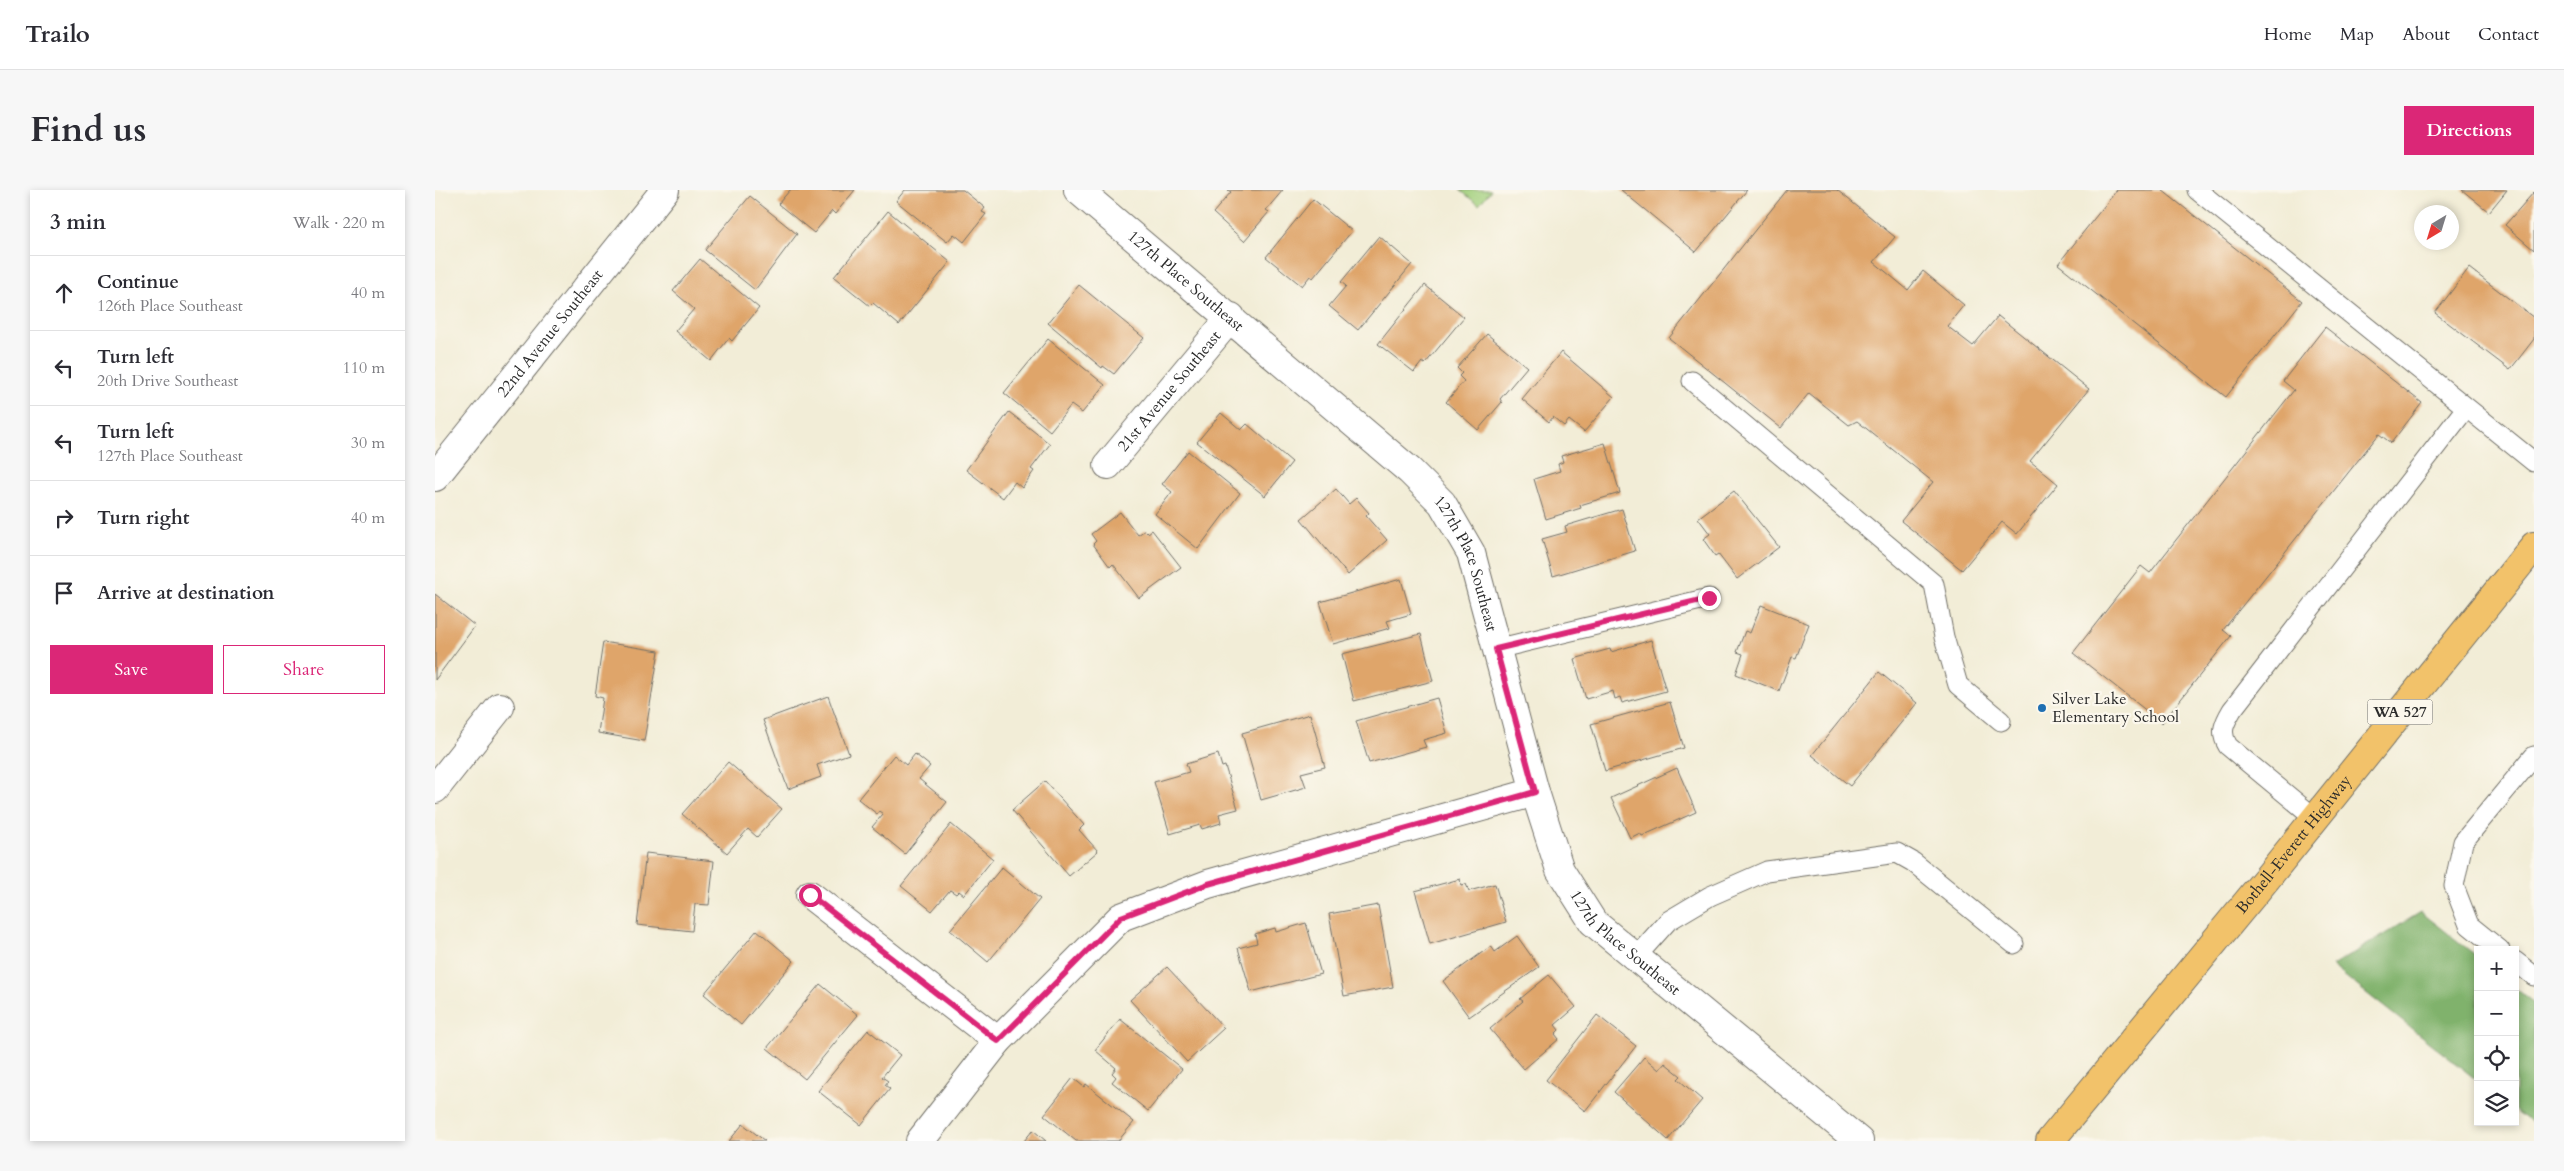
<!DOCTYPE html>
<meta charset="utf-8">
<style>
:root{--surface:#fff;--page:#f7f7f7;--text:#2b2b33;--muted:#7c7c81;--line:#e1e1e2;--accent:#db2777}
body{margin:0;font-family:Cardo,serif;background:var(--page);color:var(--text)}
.controls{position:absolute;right:15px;bottom:15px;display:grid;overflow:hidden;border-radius:0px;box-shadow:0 2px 8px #0003}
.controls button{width:45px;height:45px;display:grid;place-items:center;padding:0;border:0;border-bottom:1px solid var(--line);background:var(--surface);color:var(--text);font:25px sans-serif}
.compass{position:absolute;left:1979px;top:15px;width:45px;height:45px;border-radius:50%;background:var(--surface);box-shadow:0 2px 8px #0003;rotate:218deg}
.stop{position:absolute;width:15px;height:15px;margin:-11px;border:4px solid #db2777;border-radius:50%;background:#fff}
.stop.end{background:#db2777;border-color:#fff;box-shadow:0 1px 5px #0008}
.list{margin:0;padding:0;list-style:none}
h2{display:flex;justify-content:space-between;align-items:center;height:65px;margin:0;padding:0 20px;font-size:21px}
h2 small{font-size:16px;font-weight:400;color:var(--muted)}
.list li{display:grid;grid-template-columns:32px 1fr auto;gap:15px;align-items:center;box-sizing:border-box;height:75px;padding:0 20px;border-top:1px solid var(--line)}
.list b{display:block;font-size:19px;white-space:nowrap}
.list p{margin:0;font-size:16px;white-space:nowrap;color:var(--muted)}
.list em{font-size:16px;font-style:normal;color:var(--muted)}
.actions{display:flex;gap:10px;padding:15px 20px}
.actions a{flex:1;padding:11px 0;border:1px solid var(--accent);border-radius:0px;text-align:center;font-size:18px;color:var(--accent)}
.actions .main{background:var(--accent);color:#fff}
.icon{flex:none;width:28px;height:28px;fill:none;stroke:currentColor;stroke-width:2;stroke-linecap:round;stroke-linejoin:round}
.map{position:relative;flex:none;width:2099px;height:951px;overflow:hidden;border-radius:0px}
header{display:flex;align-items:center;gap:30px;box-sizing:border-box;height:70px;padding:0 25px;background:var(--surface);border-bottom:1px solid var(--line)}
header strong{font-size:24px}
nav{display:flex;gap:28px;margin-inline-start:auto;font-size:18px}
.intro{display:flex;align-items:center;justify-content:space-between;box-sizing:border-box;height:120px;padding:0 30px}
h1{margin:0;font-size:35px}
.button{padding:12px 22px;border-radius:0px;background:var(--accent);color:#fff;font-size:18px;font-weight:700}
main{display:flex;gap:30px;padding:0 30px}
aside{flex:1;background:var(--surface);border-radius:0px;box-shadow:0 2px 8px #0003}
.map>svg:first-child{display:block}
.green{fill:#a1cf7c;stroke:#667d54}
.forest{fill:#80b26c;stroke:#566e4c}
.building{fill:#dfa56a}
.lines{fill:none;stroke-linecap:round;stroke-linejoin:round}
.service-casing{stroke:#716f67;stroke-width:21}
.minor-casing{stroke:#716f67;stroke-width:30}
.primary-casing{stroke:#716f67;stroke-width:30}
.service{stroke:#fff;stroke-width:19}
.minor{stroke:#fff;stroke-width:28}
.primary{stroke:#f2c26a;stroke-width:28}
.route{stroke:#db2777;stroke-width:6}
.poi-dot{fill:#1f6fb2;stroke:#fbf7ec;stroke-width:2}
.labels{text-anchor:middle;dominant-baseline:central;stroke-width:4.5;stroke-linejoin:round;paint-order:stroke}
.shield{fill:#fbf7ec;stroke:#696865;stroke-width:1}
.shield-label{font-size:15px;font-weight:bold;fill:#2b2b2b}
.street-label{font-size:16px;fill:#2b2b2b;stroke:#fbf7ec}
.poi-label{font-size:16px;fill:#2b2b2b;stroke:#fbf7ec;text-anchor:start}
</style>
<header>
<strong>Trailo</strong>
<nav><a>Home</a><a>Map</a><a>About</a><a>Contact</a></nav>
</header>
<div class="intro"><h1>Find us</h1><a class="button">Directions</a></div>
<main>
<aside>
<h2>3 min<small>Walk · 220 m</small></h2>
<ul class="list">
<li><svg class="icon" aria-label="ahead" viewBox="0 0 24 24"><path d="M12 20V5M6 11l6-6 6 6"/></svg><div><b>Continue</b><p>126th Place Southeast</p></div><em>40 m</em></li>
<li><svg class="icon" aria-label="left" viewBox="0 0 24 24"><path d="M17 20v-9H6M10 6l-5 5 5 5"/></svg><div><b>Turn left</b><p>20th Drive Southeast</p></div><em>110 m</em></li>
<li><svg class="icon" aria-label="left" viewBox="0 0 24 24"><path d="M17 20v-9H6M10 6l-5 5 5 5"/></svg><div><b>Turn left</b><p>127th Place Southeast</p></div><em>30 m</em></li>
<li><svg class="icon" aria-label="right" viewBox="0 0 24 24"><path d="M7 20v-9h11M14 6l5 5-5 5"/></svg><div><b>Turn right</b></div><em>40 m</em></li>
<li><svg class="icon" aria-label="arrive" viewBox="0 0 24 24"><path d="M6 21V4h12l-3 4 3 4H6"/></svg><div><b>Arrive at destination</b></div></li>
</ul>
<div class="actions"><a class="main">Save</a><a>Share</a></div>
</aside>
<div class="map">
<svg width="2099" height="951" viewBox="0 0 2099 951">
<rect width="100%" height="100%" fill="#fbf7ec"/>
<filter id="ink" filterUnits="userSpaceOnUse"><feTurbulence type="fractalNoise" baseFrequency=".02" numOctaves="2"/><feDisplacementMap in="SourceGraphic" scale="10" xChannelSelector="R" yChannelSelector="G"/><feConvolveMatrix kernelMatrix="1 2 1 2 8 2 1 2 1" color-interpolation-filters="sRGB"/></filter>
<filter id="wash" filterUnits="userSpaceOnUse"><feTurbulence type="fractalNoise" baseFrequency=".0096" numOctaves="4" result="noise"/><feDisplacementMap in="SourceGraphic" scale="20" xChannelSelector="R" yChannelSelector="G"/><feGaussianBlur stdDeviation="1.12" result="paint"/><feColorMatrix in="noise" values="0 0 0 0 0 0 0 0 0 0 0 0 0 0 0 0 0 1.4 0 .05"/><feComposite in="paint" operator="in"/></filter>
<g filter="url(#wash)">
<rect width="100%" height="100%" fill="#f2edd7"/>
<path class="green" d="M 1025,0 L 1056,0 L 1044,15 Z"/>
<path class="forest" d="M 1986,722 L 2043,767 L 2043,891 L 1897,776 Z
M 2080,798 L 2099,813 L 2099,935 L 2080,920 Z"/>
<g id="blocks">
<path class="building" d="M 355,0 L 420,0 L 400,24 L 397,21 L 379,43 L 343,14 Z
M 470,0 L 528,0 L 550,18 L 547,22 L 551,24 L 529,52 L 519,44 L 512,52 L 461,11 Z
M 793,0 L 848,0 L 831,20 L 834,22 L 809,51 L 778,23 L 796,2 Z
M 1186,0 L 1312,0 L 1261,62 Z
M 1352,0 L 1402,0 L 1460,47 L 1439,72 L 1473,100 L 1488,81 L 1529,115 L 1512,136 L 1538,156 L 1563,126 L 1654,199 L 1595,271 L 1623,294 L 1582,344 L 1567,332 L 1527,380 L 1466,331 L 1498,292 L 1422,231 L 1414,235 L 1374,203 L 1346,238 L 1234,148 Z
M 1682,0 L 1727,0 L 1867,111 L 1791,207 L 1623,74 Z
M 2027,0 L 2072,0 L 2054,22 Z
M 2099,2 L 2099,60 L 2070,35 Z
M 315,6 L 362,44 L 320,100 L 270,60 Z
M 878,9 L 917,41 L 878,88 L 875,86 L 867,96 L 831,67 Z
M 453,21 L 515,72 L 464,135 L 438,113 L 435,116 L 399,87 Z
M 944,46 L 977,74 L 923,140 L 894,116 L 911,96 L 906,92 Z
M 265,69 L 324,118 L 297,151 L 294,148 L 276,171 L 240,141 L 259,119 L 238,101 Z
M 2034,78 L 2099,128 L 2099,149 L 2075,180 L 2000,123 Z
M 644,95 L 709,148 L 679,184 L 668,176 L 667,178 L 613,133 Z
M 990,95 L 1029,127 L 990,174 L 987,172 L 979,182 L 943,154 Z
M 1890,137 L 1987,213 L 1956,253 L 1944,244 L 1788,440 L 1796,446 L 1727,533 L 1638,463 L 1706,376 L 1715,383 L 1859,200 L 1848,191 Z
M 1052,144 L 1092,177 L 1065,209 L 1067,212 L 1043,240 L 1011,212 L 1029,191 L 1024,186 L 1027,183 L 1022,178 Z
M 613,149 L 670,195 L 647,223 L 636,215 L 615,241 L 569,203 Z
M 1126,162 L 1179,207 L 1149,242 L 1134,230 L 1129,236 L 1118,227 L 1114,232 L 1087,209 Z
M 574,222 L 615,254 L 596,279 L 599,281 L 587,298 L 580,292 L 568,308 L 531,280 Z
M 786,223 L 806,240 L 812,234 L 857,272 L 830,306 L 762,252 Z
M 1170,253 L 1185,303 L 1145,315 L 1146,318 L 1111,329 L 1099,289 L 1125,281 L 1123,274 L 1128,272 L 1126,266 Z
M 753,261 L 805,303 L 763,359 L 720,324 L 737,302 L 727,294 Z
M 901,299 L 914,314 L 921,308 L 934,323 L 931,326 L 952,350 L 913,385 L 866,329 Z
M 1299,301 L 1344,357 L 1302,389 L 1283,364 L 1280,366 L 1268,349 L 1275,344 L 1263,328 Z
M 1187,319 L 1200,361 L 1118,386 L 1107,349 L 1132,342 L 1130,336 Z
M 685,322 L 703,345 L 710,340 L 713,343 L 717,340 L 746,377 L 704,408 L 678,374 L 675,377 L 658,354 L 661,351 L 656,344 Z
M 966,389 L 976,424 L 952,431 L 955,438 L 898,454 L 885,412 Z
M 0,404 L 40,436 L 0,490 Z
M 1326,415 L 1374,434 L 1361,468 L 1357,467 L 1344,501 L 1301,484 L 1308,464 L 1302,462 L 1310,441 L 1315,443 Z
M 986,444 L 998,491 L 919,511 L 907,464 Z
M 1216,450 L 1231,501 L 1187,513 L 1185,507 L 1180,509 L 1178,501 L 1151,509 L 1139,469 L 1175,459 L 1176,462 Z
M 168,452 L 224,461 L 209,551 L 163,543 L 168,508 L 160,506 Z
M 1444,482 L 1482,513 L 1415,596 L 1377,565 Z
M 393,506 L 414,564 L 382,575 L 386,587 L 353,599 L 328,530 Z
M 1002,508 L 1012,543 L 988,550 L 991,557 L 934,573 L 921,531 Z
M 1235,512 L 1249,558 L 1170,581 L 1156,534 Z
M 875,524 L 890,577 L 866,583 L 871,597 L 826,610 L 807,543 Z
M 480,564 L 495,576 L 484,589 L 512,612 L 470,664 L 437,637 L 448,624 L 444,621 L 442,624 L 423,609 L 459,565 L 471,575 Z
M 783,564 L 787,577 L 790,576 L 803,619 L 784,624 L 786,633 L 767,639 L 765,635 L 735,644 L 719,592 L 754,582 L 751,574 Z
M 293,572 L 347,619 L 322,647 L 313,639 L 292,663 L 247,624 Z
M 1242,578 L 1261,622 L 1207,646 L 1205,643 L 1195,648 L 1176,608 Z
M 610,591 L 649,635 L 644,640 L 663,661 L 634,686 L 577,620 Z
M 516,634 L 558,669 L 529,705 L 524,701 L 521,704 L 515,700 L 497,721 L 466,696 Z
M 211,663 L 279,671 L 274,715 L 260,714 L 257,741 L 202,735 Z
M 567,677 L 605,709 L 553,772 L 515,740 Z
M 1025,689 L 1026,695 L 1031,694 L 1034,701 L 1060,694 L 1071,732 L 995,754 L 980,701 Z
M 943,715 L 958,797 L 909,806 L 894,724 Z
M 871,733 L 886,784 L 816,802 L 803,758 L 822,753 L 820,744 L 840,738 L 841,742 Z
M 322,740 L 359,771 L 306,835 L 269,804 Z
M 1082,746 L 1104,777 L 1034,827 L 1008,791 L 1056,756 L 1060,762 Z
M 732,777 L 789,838 L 752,872 L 695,810 Z
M 1114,785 L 1141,817 L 1120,835 L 1124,840 L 1120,844 L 1124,849 L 1089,879 L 1055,839 L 1088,811 L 1085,809 Z
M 385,794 L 423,825 L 370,889 L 332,858 Z
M 1162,825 L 1201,856 L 1150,921 L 1111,890 Z
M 685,829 L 747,879 L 713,921 L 677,892 L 681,887 L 677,883 L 681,878 L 660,860 Z
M 433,840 L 465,865 L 447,887 L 453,891 L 450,895 L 455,899 L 426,935 L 383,901 Z
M 1209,867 L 1224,880 L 1230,873 L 1246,886 L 1243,889 L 1267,910 L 1233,950 L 1179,902 Z
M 638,888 L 649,897 L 651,894 L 699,932 L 683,951 L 641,951 L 609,925 Z
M 308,934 L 330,951 L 294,951 Z
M 598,940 L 611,951 L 589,951 Z"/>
</g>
</g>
<g filter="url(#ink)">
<use href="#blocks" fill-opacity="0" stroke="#716f67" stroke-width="1"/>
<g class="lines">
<defs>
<path id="service" d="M 1762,0 L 2099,272
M 1257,191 L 1499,394 L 1509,447 L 1523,495 L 1566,531
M 1061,459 L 1274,408
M 1880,628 L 1793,556 C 1784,542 1790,532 1797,520 L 2031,218
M 2065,760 L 2034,735 L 2019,696 L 2028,652 L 2099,566
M 1200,768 L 1233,731 L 1275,706 L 1332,681 L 1462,663 L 1478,672 L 1579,754
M 2080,771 L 2099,786"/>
<g id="minor">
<path id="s1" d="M 643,0 L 975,281 L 1007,313 L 1036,363 L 1100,602 L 1125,680 L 1158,732 L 1424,951"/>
<path id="s2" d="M 673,275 L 796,127"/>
<path id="s3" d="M 0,287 L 230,0"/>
<path d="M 0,599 L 65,517"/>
<path d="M 375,705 L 563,851"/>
<path d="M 485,951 L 563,851 L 686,727 L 773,694 L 1100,602"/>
</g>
<g id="primary">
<path id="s4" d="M 1615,951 L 1832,688 L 2099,356"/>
</g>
</defs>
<use href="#service" class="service-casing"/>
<use href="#minor" class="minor-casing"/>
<use href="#primary" class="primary-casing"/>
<use href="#service" class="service"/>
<use href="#minor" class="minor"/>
<use href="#primary" class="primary"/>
</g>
</g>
<g class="lines" filter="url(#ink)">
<path class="route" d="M 375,705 L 563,851 L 686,727 L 773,694 L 1100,602 L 1061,459 L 1274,408"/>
</g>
<circle class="poi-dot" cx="1607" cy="518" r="5"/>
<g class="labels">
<rect class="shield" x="1932.5" y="509.5" width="65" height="25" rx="4"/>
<g class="shield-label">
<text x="1965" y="522">WA 527</text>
</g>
<g class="street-label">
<text stroke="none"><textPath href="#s1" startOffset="141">127th Place Southeast</textPath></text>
<text stroke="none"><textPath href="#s3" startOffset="184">22nd Avenue Southeast</textPath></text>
<text stroke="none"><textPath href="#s2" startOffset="96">21st Avenue Southeast</textPath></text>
<text stroke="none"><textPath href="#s1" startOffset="546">127th Place Southeast</textPath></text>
<text stroke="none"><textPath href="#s4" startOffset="384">Bothell-Everett Highway</textPath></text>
<text stroke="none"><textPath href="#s1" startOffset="966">127th Place Southeast</textPath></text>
</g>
<g class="poi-label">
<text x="1617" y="509">Silver Lake<tspan x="1617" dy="18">Elementary School</tspan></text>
</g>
</g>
</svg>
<div class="controls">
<button>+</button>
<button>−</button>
<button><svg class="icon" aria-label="locate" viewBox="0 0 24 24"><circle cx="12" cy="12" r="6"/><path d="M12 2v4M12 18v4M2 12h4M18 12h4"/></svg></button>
<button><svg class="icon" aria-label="layers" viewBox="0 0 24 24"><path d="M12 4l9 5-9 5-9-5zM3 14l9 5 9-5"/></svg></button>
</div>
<svg class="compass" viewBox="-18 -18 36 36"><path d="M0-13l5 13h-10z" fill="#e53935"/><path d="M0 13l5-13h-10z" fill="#7c7c81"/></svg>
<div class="stop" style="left:375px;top:705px"></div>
<div class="stop end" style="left:1274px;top:408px"></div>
</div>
</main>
